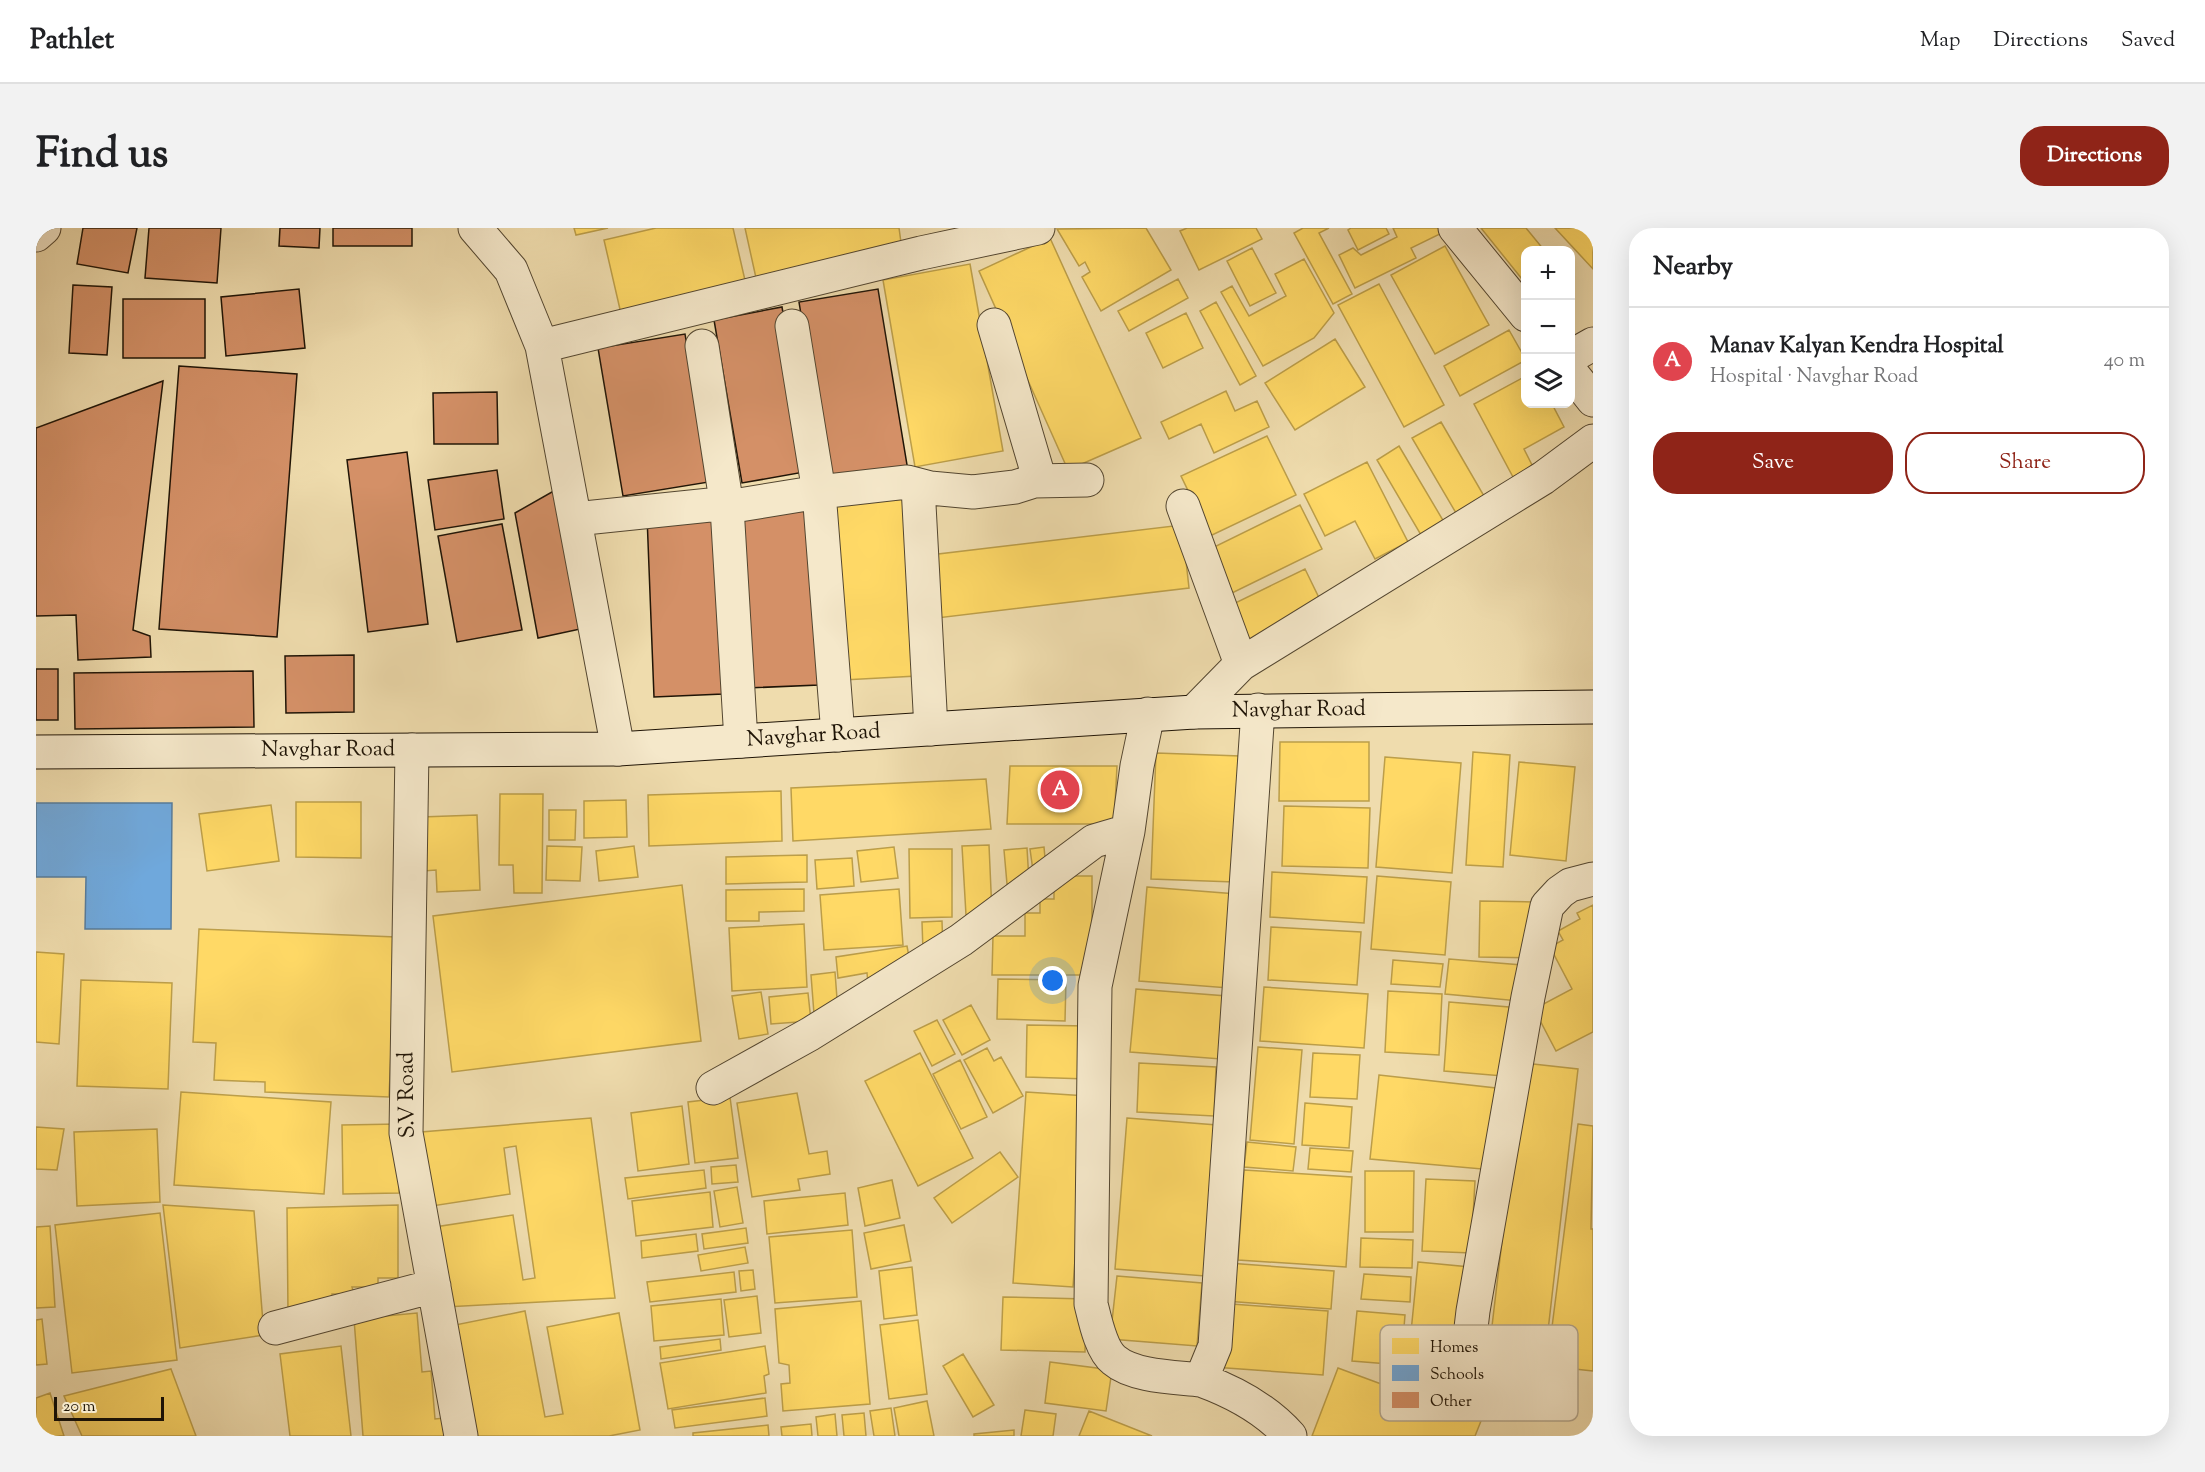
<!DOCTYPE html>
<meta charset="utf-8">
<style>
:root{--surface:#fff;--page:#f2f2f2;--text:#202124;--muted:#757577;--line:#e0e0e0;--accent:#8f2418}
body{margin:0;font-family:"Sorts Mill Goudy",serif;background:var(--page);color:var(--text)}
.controls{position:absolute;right:18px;top:18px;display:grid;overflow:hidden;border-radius:12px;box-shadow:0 6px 24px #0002}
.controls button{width:54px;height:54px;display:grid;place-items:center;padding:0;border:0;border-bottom:2px solid var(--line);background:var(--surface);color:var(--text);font:30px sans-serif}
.scale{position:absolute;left:18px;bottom:15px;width:110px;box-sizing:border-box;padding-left:6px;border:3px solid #1f1406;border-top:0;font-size:16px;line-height:21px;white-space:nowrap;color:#1f1406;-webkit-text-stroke:4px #f5e8ca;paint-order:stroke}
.you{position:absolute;left:1017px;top:753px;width:21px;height:21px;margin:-15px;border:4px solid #fff;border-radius:50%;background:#1a73e8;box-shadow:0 0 0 9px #1a73e833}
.badge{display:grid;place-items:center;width:39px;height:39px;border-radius:50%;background:var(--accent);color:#fff;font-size:20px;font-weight:700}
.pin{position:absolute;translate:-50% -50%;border:3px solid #fff;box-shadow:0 2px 6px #0006}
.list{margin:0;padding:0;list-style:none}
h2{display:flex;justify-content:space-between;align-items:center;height:78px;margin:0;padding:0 24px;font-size:26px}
h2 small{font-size:20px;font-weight:400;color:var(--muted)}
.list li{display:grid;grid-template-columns:39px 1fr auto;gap:18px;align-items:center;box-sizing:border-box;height:108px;padding:0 24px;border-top:2px solid var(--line)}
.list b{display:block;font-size:22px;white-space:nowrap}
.list p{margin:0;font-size:20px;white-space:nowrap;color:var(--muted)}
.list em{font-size:20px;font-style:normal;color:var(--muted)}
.actions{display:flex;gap:12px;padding:18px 24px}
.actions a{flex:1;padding:14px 0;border:2px solid var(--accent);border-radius:24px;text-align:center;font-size:21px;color:var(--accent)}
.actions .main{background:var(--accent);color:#fff}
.icon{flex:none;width:33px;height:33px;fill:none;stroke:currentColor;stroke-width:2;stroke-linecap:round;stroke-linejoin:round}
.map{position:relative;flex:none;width:1557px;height:1208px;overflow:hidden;border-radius:24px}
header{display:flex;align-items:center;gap:36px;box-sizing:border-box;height:84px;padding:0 30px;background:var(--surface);border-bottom:2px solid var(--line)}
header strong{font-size:28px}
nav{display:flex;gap:33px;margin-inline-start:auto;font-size:21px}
.intro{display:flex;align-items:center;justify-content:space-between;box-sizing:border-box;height:144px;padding:0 36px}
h1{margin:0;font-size:42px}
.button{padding:15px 27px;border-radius:24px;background:var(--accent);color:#fff;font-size:21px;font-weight:700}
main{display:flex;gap:36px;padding:0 36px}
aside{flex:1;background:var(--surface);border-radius:24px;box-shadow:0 6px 24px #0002}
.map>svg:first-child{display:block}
.homes{fill:#ffd966;stroke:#bc9e49;stroke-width:1.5}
.schools{fill:#6fa8dc;stroke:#577c9c;stroke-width:1.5}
.building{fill:#d49067;stroke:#1f1406;stroke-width:1.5}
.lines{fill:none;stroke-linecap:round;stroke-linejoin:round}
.street-casing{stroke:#534630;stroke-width:35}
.secondary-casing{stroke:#1f1406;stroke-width:35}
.street{stroke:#f5e8ca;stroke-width:33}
.secondary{stroke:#f5e8ca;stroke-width:33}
.labels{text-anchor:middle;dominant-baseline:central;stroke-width:6;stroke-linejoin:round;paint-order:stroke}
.street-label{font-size:22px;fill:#1f1406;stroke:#f5e8ca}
.key{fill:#f5e8ca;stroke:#b5a88f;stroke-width:1.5}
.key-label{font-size:16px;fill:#1f1406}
</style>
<header>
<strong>Pathlet</strong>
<nav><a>Map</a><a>Directions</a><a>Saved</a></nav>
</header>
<div class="intro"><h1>Find us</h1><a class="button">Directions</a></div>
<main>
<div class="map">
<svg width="1557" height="1208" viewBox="0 0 1557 1208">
<rect width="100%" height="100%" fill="#efdcad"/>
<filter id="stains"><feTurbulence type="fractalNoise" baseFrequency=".00333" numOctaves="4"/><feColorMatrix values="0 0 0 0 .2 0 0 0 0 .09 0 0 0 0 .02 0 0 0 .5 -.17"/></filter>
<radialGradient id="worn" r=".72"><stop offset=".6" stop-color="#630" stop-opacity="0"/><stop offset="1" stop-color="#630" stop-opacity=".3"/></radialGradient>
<path class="homes" d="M 538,0 L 572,0 L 540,7 Z
M 620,0 L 697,0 L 711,61 L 586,90 L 568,12 Z
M 709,0 L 863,0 L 866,22 L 722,59 Z
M 1110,0 L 1135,42 L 1065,83 L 1046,49 L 1054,44 L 1049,34 L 1043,38 L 1021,1 Z
M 1151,0 L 1220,0 L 1226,11 L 1163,42 L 1144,3 Z
M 1267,0 L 1293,0 L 1283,5 L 1316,66 L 1297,76 L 1258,5 Z
M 1315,0 L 1350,0 L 1353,6 L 1322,22 L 1312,2 Z
M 1357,0 L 1406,0 L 1408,4 L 1375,20 L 1380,30 L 1319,60 L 1303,27 L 1317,20 L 1325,27 L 1361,9 Z
M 1445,0 L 1490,0 L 1508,22 L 1490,22 L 1490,56 Z
M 1519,0 L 1557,0 L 1557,41 Z
M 1014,10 L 1105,210 L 1032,242 L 943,43 Z
M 1409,18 L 1453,97 L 1399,126 L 1355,47 Z
M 1216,20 L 1240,65 L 1214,78 L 1191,33 Z
M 1268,31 L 1298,85 L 1278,110 L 1227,138 L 1185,64 L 1196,58 L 1213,88 L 1250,68 L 1239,46 Z
M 934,36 L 967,223 L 879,239 L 847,52 Z
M 1142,51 L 1152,70 L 1093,103 L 1082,83 Z
M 1343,56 L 1408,177 L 1368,199 L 1302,77 Z
M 1180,74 L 1220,148 L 1204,157 L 1164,83 Z
M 1150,85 L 1167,120 L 1127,140 L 1110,105 Z
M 1473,102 L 1490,132 L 1424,168 L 1408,138 Z
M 1299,111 L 1329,159 L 1259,202 L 1229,155 Z
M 1490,148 L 1490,176 L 1516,176 L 1528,199 L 1488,221 L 1497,239 L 1477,249 L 1438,176 Z
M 1190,163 L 1199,183 L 1221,173 L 1233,199 L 1178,225 L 1165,196 L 1133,211 L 1125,194 Z
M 1405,194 L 1448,268 L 1420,285 L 1376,210 Z
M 1231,208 L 1260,267 L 1174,308 L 1145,248 Z
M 1363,218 L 1408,294 L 1385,307 L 1341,232 Z
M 1331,234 L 1372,314 L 1339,331 L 1319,293 L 1289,308 L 1268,266 Z
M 870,271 L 881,448 L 807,452 L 796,276 Z
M 1264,277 L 1286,321 L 1194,366 L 1172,322 Z
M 1146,297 L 1153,360 L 901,390 L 894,327 Z
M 1269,341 L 1286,376 L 1210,413 L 1193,378 Z
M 1244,514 L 1333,514 L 1333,573 L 1243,573 Z
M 1437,524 L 1474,527 L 1467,639 L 1430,637 Z
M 1120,525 L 1204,528 L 1198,654 L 1115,651 Z
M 1349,529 L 1425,535 L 1416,645 L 1340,639 Z
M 1483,534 L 1539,539 L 1530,633 L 1474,627 Z
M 974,538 L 1081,538 L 1078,596 L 971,596 Z
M 950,551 L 955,601 L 757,613 L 755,560 Z
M 745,563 L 746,613 L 613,618 L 612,567 Z
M 464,566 L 507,566 L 506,665 L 478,665 L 477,637 L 463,637 Z
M 590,572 L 591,609 L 548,610 L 548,573 Z
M 260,574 L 325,574 L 325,630 L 260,629 Z
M 235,577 L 243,633 L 171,643 L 163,586 Z
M 1248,578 L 1334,580 L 1332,640 L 1246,638 Z
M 513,582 L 540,582 L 539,612 L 513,612 Z
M 441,587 L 444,662 L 401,664 L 400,642 L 387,643 L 385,589 Z
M 953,617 L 956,685 L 930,687 L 926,618 Z
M 511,618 L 546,619 L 544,653 L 510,652 Z
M 598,618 L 602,649 L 563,653 L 560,623 Z
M 858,619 L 862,650 L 825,654 L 821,623 Z
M 1008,619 L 1010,641 L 997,643 L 994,621 Z
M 991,620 L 993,653 L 971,656 L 968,622 Z
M 873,621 L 916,621 L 916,689 L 874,690 Z
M 771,627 L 771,654 L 690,656 L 690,629 Z
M 816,630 L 818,658 L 781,661 L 779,632 Z
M 1236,644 L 1331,649 L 1328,695 L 1234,689 Z
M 1018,648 L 1056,648 L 1056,747 L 956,747 L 957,708 L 989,708 L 989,685 L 1004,685 L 1004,671 L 1018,671 Z
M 1341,648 L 1415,654 L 1409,727 L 1335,721 Z
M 646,657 L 665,813 L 416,844 L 397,688 Z
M 1111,659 L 1201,666 L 1193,760 L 1103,753 Z
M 768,661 L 768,683 L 723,684 L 723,693 L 690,693 L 690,662 Z
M 863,661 L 867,717 L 788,722 L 784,667 Z
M 1444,673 L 1498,674 L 1497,730 L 1443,729 Z
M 1557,677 L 1557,804 L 1520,823 L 1498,781 L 1536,761 L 1514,719 L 1527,712 L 1522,703 L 1544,691 L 1541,685 Z
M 906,693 L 907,723 L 887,723 L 886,694 Z
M 768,696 L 771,759 L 696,763 L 693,700 Z
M 1235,699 L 1325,704 L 1321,757 L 1232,752 Z
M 163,701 L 360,709 L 353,869 L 229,864 L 229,854 L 178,852 L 180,815 L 157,814 Z
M 871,718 L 875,740 L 832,755 L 831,745 L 802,750 L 800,729 Z
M 0,724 L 28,726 L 23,816 L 0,814 Z
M 1413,731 L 1486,737 L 1483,773 L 1409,766 Z
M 1357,732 L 1407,736 L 1404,759 L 1355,756 Z
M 799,744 L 802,784 L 778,786 L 775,747 Z
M 962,751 L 1030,752 L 1029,793 L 961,791 Z
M 45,752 L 136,755 L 132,861 L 41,858 Z
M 1228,759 L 1332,766 L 1328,820 L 1224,813 Z
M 1100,761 L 1191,768 L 1185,831 L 1094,824 Z
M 1352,763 L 1406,766 L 1403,827 L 1349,824 Z
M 725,764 L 732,806 L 703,811 L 696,768 Z
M 772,765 L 775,793 L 735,796 L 733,769 Z
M 1413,774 L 1473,779 L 1467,848 L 1408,843 Z
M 935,777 L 954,812 L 926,827 L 907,792 Z
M 901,792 L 919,826 L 896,838 L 878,803 Z
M 991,797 L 1052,798 L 1051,851 L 990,849 Z
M 1222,819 L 1266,822 L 1258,916 L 1214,912 Z
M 951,820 L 958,833 L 965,829 L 987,868 L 957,885 L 928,832 Z
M 884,825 L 937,930 L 882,958 L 829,853 Z
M 1277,825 L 1324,827 L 1321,871 L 1274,869 Z
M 924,832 L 951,889 L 925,901 L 897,846 Z
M 1103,835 L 1180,839 L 1178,888 L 1101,884 Z
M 1487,835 L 1542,841 L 1506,1155 L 1450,1149 Z
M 1343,847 L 1460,860 L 1446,941 L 1334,931 Z
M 145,864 L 295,874 L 288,966 L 138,957 Z
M 990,864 L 1051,868 L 1037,1059 L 977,1055 Z
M 761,865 L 773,926 L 791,923 L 794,946 L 762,951 L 764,962 L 716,969 L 701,875 Z
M 694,869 L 702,930 L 659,935 L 652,874 Z
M 1269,875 L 1316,879 L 1313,920 L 1266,917 Z
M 646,878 L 653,936 L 602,943 L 595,885 Z
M 555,890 L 579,1070 L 409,1079 L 399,999 L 477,987 L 487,1052 L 499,1050 L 480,918 L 468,920 L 474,966 L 396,978 L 385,904 Z
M 1091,890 L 1181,897 L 1169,1048 L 1079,1041 Z
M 363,896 L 363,965 L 307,966 L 306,897 Z
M 1542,896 L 1557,898 L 1555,1001 L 1557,1001 L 1557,1143 L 1511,1138 Z
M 0,899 L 28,901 L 21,942 L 0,941 Z
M 121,901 L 124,974 L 41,978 L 38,904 Z
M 1211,914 L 1260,919 L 1257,943 L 1208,939 Z
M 1274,920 L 1317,923 L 1315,944 L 1272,941 Z
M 964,924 L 982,949 L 916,995 L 898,970 Z
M 700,937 L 702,954 L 676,956 L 675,939 Z
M 668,942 L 670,960 L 592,971 L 589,950 Z
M 1208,942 L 1316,949 L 1310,1039 L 1202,1032 Z
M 1329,943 L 1378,943 L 1377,1004 L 1329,1004 Z
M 1390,951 L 1439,953 L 1435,1025 L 1386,1023 Z
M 856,952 L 864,990 L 829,998 L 822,960 Z
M 701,959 L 707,995 L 684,999 L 678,963 Z
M 674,964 L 677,999 L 600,1008 L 596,973 Z
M 809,965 L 812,997 L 731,1006 L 728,973 Z
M 127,977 L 218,983 L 228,1107 L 144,1120 Z
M 362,977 L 362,1050 L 342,1050 L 342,1059 L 316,1059 L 318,1066 L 296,1066 L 296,1073 L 252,1085 L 251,980 Z
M 124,985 L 141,1132 L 36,1145 L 19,997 Z
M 868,997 L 875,1033 L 835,1041 L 828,1005 Z
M 14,998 L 19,1079 L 0,1080 L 0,999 Z
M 710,1000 L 712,1015 L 668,1021 L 666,1006 Z
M 816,1002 L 821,1069 L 739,1075 L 733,1009 Z
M 660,1006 L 662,1023 L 606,1030 L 605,1013 Z
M 1325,1010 L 1377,1012 L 1376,1040 L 1324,1039 Z
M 709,1019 L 712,1035 L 665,1043 L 662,1027 Z
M 1382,1034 L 1434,1039 L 1427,1109 L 1375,1104 Z
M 1192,1035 L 1298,1043 L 1295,1081 L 1189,1073 Z
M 876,1039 L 881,1087 L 848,1091 L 843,1043 Z
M 717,1042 L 719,1061 L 705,1063 L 703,1043 Z
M 698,1044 L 700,1064 L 614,1074 L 611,1054 Z
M 1328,1046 L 1375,1049 L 1374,1074 L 1325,1071 Z
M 1081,1048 L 1166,1055 L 1161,1118 L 1074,1111 Z
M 721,1068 L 725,1105 L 693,1109 L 688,1072 Z
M 967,1069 L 1050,1071 L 1049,1124 L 965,1122 Z
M 685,1071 L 688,1107 L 618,1113 L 615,1078 Z
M 825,1073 L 834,1176 L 747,1183 L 745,1156 L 754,1155 L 753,1137 L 743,1135 L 739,1081 Z
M 1182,1075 L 1292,1083 L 1287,1147 L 1177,1139 Z
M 489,1083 L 509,1189 L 527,1186 L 511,1099 L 583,1085 L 604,1202 L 573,1208 L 434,1208 L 414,1098 Z
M 1321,1083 L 1369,1087 L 1365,1137 L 1316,1133 Z
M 381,1085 L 386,1144 L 395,1143 L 399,1191 L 408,1190 L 414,1208 L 327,1208 L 318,1091 Z
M 6,1091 L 11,1136 L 0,1137 L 0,1092 Z
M 882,1092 L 891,1166 L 853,1171 L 844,1097 Z
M 684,1111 L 685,1122 L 625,1131 L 624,1119 Z
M 305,1118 L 315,1208 L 254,1208 L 244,1126 Z
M 729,1118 L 733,1146 L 728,1148 L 730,1165 L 632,1181 L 624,1135 Z
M 927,1126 L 958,1177 L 937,1189 L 907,1138 Z
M 1014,1134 L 1076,1142 L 1070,1183 L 1009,1175 Z
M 1302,1140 L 1445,1193 L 1439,1208 L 1276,1208 Z
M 135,1141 L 160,1208 L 46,1208 L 28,1168 Z
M 14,1165 L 28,1208 L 0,1208 L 0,1170 Z
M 729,1170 L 731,1188 L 639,1200 L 636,1182 Z
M 891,1173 L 898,1208 L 863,1208 L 858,1180 Z
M 855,1180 L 859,1208 L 838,1208 L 834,1183 Z
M 989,1182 L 1020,1186 L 1017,1208 L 985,1208 Z
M 1053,1183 L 1116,1208 L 1043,1208 Z
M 828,1185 L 830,1208 L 808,1208 L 806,1187 Z
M 799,1186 L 801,1208 L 782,1208 L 780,1189 Z
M 775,1196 L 776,1208 L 746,1208 L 745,1199 Z
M 732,1197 L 733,1208 L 657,1208 L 657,1205 Z
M 978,1202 L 978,1208 L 938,1208 L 938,1206 Z"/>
<path class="schools" d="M 0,575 L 136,575 L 135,701 L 49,701 L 50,649 L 0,649 Z"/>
<path class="building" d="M 47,0 L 101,0 L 92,45 L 41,36 Z
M 113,0 L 185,0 L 181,55 L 109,50 Z
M 244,0 L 284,0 L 283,20 L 243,18 Z
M 297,0 L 376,0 L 376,18 L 297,18 Z
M 37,57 L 76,59 L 71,127 L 33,125 Z
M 263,61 L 269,120 L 190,128 L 185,69 Z
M 842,61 L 872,243 L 793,256 L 763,74 Z
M 87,71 L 169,71 L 169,130 L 87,130 Z
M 746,79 L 774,243 L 706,255 L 678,92 Z
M 649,106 L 673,254 L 587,268 L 562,120 Z
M 143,138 L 261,146 L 241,409 L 123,401 Z
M 127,153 L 97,402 L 114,408 L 115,429 L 42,432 L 40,387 L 0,388 L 0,200 Z
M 461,164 L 462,216 L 398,216 L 397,165 Z
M 371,224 L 392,396 L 332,404 L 311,232 Z
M 461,242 L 468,291 L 399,302 L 392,252 Z
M 523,260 L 549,400 L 502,410 L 479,285 Z
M 774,278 L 783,457 L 711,460 L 703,282 Z
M 680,285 L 687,466 L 618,469 L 611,288 Z
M 466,296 L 486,402 L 421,414 L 402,308 Z
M 318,427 L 318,484 L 250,485 L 249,428 Z
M 0,441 L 22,441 L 22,492 L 0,492 Z
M 217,443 L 218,499 L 39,501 L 38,445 Z"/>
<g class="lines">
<defs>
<path id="street" d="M 439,0 L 475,42 L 506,118 L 582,521
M 1419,0 L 1490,87
M 0,7 L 8,0
M 958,97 L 1004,253
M 756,98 L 783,264 L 802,507
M 506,118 L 885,25 L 1002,0
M 666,118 L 691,279 L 705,513
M 1534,129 L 1557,116
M 1534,143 L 1557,172
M 882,258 L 895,501
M 1147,278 L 1205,436
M 539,291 L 674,277 L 691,279 L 783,264 L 871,254 L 894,260 L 937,264 L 979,259 L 998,253 L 1051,252
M 1222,482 L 1179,1118 L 1165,1152 C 1198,1164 1231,1182 1254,1208
M 1158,484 L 1205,436 L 1507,250 L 1557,213
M 376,522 L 370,905 L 425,1208
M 1092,603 L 1059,758 L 1055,1076 C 1059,1092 1065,1122 1078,1132 C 1098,1149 1140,1149 1165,1152
M 677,860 L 774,806 L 925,712 L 1058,613 L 1092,603 L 1101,538 L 1112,486
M 239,1100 L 398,1058
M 1430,1142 L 1437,1083 L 1492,769 L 1511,678 L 1524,664 L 1534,657 L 1557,651"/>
<g id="secondary">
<path id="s1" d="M 0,524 L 582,521 L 1158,484 L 1557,479"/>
</g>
</defs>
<use href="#street" class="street-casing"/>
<use href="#secondary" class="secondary-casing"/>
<use href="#street" class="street"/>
<use href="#secondary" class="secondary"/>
</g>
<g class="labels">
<g class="street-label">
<text stroke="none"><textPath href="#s1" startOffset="1264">Navghar Road</textPath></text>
<text stroke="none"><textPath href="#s1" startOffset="778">Navghar Road</textPath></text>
<text stroke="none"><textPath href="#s1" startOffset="292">Navghar Road</textPath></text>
<text transform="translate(372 867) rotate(-91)">S.V Road</text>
</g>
</g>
<rect x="1344" y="1097" width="198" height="96" rx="9" class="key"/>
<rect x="1356" y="1110" width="27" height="16" fill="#ffd966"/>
<rect x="1356" y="1137" width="27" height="16" fill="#6fa8dc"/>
<rect x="1356" y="1164" width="27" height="16" fill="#d49067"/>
<g class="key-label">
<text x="1394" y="1124">Homes</text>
<text x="1394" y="1151">Schools</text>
<text x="1394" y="1178">Other</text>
</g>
<rect width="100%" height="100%" filter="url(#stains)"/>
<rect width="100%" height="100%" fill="url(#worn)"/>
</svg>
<div class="controls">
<button>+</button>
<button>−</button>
<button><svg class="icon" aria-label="layers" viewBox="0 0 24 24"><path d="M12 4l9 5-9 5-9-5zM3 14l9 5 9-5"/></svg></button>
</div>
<div class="scale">20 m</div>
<div class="you"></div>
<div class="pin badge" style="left:1024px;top:562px;background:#e0444e">A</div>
</div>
<aside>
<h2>Nearby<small></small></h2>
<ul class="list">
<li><span class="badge" style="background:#e0444e">A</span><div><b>Manav Kalyan Kendra Hospital</b><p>Hospital · Navghar Road</p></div><em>40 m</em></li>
</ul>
<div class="actions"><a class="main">Save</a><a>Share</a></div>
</aside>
</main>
